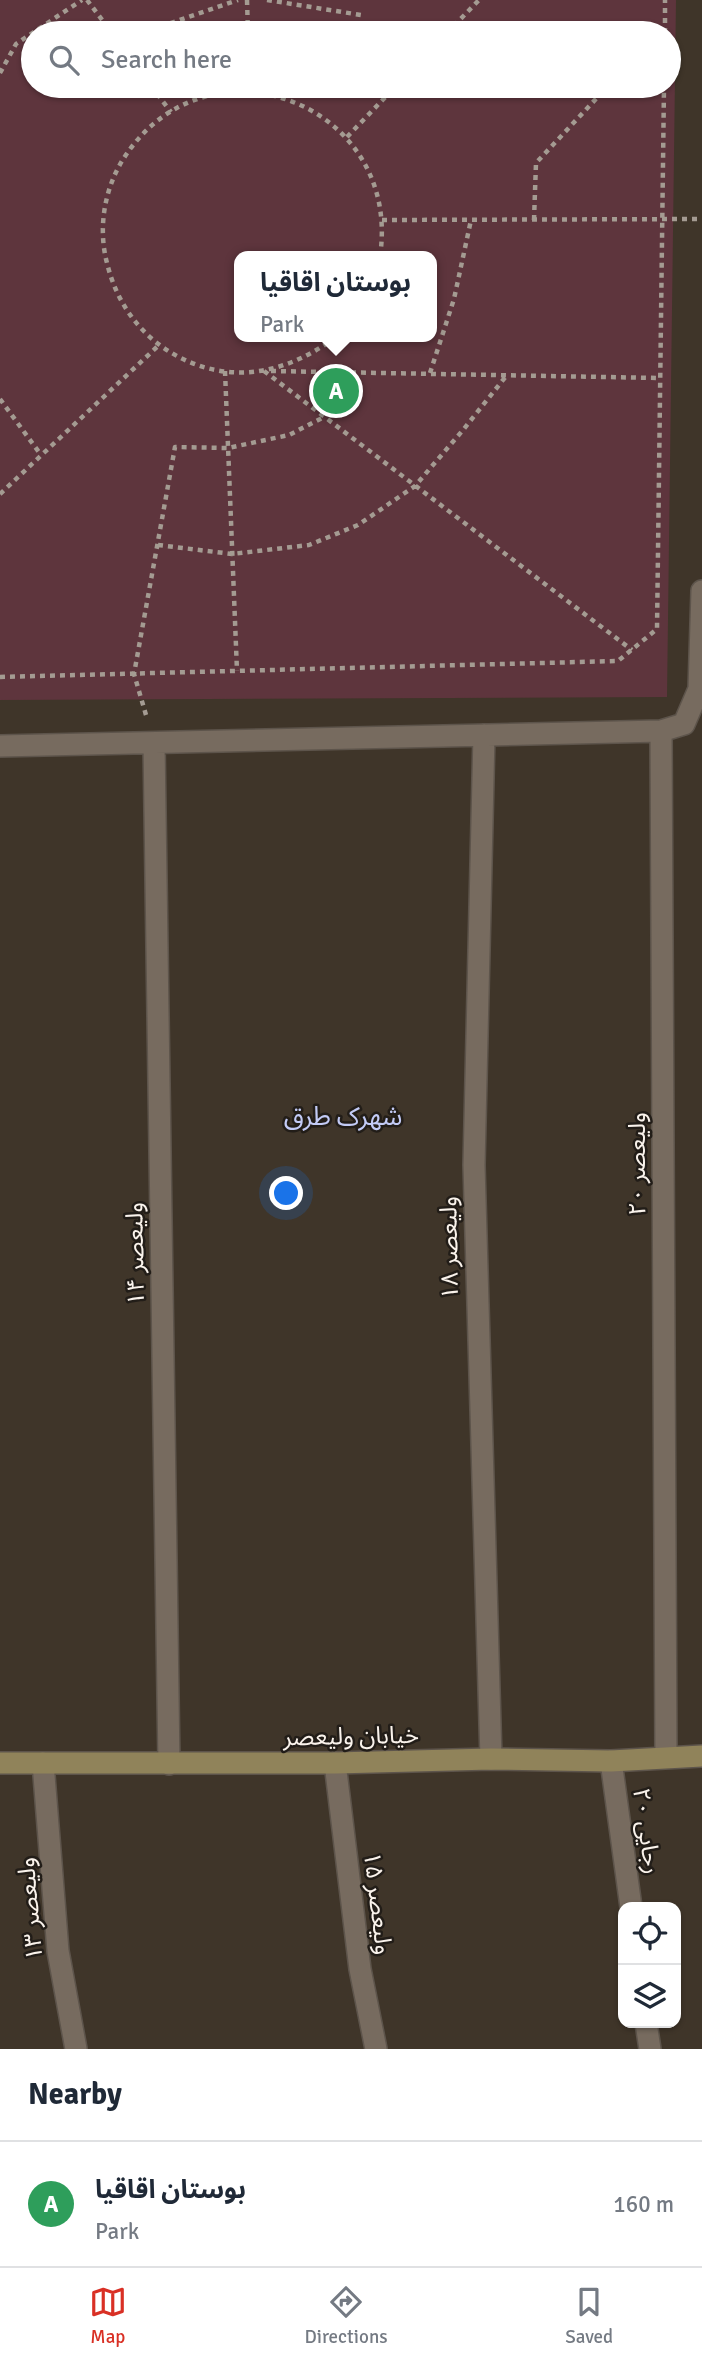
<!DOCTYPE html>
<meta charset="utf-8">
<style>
:root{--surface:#fff;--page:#f6f6f7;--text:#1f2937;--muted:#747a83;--line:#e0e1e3;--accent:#d93025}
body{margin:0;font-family:Signika,"Noto Sans Arabic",sans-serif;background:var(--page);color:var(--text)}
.controls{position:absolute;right:21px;bottom:21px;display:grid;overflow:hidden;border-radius:14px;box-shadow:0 2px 5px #0004}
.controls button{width:63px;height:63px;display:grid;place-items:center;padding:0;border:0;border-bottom:2px solid var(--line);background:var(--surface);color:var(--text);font:35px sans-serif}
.you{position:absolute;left:287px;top:1194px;width:24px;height:24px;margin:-18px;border:5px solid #fff;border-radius:50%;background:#1a73e8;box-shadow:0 0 0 10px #1a73e833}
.badge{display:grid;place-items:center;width:46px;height:46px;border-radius:50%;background:var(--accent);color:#fff;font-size:23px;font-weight:700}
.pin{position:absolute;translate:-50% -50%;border:4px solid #fff;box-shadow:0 2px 7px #0006}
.popup{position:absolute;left:234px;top:251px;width:203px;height:91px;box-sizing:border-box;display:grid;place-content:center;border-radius:14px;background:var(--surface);filter:drop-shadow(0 2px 5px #0005);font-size:23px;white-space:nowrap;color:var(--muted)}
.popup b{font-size:26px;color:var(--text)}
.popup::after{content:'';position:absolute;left:50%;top:100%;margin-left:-14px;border:14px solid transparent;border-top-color:var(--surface)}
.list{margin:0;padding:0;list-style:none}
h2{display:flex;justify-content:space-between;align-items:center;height:91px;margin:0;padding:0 28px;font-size:30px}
h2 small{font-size:23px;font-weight:400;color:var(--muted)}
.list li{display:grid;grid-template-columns:46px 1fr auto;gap:21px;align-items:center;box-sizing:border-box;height:126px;padding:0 28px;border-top:2px solid var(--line)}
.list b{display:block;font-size:26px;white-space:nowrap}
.list p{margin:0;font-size:23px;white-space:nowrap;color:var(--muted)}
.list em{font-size:23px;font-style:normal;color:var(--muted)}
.icon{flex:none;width:38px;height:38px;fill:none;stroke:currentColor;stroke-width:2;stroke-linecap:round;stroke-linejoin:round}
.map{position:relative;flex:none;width:702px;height:2049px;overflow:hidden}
.search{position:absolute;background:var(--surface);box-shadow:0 2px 5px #0004;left:21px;right:21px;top:21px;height:77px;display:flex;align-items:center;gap:18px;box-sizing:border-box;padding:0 24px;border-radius:38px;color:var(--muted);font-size:26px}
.sheet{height:217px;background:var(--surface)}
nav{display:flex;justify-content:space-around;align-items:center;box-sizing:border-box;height:98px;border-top:2px solid var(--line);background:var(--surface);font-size:19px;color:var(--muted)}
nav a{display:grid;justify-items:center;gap:4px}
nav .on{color:var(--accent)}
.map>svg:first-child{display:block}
.green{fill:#5e353d;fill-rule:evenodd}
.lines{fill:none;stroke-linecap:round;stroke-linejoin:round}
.street-casing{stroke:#5d544b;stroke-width:24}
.secondary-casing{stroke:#5d544b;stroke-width:24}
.path{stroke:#a49b92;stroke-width:4.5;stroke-dasharray:5 5;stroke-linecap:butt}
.street{stroke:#776b5f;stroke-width:21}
.secondary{stroke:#90835a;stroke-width:21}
.labels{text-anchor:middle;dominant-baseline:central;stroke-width:5;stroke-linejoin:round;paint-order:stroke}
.street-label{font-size:24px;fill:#faf3ec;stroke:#221d18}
.neighbourhood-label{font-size:26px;fill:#c3cbf6;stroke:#221d18}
</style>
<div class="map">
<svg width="702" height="2049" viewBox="0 0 702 2049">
<rect width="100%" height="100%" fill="#3f3529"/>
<path class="green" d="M 0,0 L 676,0 L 667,697 L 0,700 ZM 33,33 L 669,33 L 669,86 L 33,86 ZM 240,256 L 432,256 L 432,337 L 240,337 Z"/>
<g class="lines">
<defs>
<path id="street" d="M 661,731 L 666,1757
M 484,735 L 474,1165 L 491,1759
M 154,743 L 169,1764
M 0,746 L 661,731 L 684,724 L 699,689 L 702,591
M 611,1761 L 631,1907
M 43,1763 L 58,1951 L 76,2049
M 335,1763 L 360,1969 L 376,2049
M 646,2023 L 650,2049"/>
<path id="secondary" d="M 0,1763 L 335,1763 L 491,1759 L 611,1761 L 702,1756"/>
</defs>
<use href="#street" class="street-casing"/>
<use href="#secondary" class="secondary-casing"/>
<path class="path" d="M 87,0 L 112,33
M 247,0 L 248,33
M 267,0 L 361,15
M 142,33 L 238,0
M 447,33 L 479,0
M 658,33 L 664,26
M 665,33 L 665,0
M 0,73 L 16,44 L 82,0
M 151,86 L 171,112
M 347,137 L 396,86
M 382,220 L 702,219
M 534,220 L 536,163 L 608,86
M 336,337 C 290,371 237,385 183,359 C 143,340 117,305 107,263 C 98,229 104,191 122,161 C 204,28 403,102 380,256
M 225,371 L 237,671
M 264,371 L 632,650
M 271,371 L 660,378
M 430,373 L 454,299 L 471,220
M 0,399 L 41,455
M 0,494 L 159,345
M 158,545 L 232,554 L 309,545 L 358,525 L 415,486 L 463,430 L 507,375
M 0,677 L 618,661 L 657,629 L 664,86
M 146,715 L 134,674 L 175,447 L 228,448 L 289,435 L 324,417"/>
<use href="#street" class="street"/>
<use href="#secondary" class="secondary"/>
</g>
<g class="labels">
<g class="street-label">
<text transform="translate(637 1164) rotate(-90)">ولیعصر ۲۰</text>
<text transform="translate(449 1248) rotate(-91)">ولیعصر ۱۸</text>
<text transform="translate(135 1254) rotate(-91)">ولیعصر ۱۴</text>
<text transform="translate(351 1736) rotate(-1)">خیابان ولیعصر</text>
<text transform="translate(647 1831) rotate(82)">رجایی ۲۰</text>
<text transform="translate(378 1903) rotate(83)">ولیعصر ۱۵</text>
<text transform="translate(30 1909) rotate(-95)">ولیعصر ۱۳</text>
</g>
<g class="neighbourhood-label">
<text x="343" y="1117">شهرک طرق</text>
</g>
</g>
</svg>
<div class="controls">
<button><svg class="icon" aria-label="locate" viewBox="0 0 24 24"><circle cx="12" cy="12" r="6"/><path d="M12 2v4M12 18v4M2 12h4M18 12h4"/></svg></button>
<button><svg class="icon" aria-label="layers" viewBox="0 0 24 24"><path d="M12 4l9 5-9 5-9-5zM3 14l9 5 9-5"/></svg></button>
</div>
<div class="you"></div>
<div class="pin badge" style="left:336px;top:391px;background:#2e9e5b">A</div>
<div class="popup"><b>بوستان اقاقیا</b>Park</div>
<div class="search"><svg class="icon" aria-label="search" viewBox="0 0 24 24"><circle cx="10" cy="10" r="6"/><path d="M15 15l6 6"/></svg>Search here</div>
</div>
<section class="sheet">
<h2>Nearby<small></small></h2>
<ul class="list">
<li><span class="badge" style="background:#2e9e5b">A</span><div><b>بوستان اقاقیا</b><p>Park</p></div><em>160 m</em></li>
</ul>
</section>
<nav>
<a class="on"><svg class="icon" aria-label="map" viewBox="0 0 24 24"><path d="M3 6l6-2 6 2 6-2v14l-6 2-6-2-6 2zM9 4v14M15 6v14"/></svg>Map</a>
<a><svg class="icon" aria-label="directions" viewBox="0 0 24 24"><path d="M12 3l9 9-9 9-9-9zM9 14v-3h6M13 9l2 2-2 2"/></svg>Directions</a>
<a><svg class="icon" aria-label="saved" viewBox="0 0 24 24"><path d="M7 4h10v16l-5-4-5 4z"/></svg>Saved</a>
</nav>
